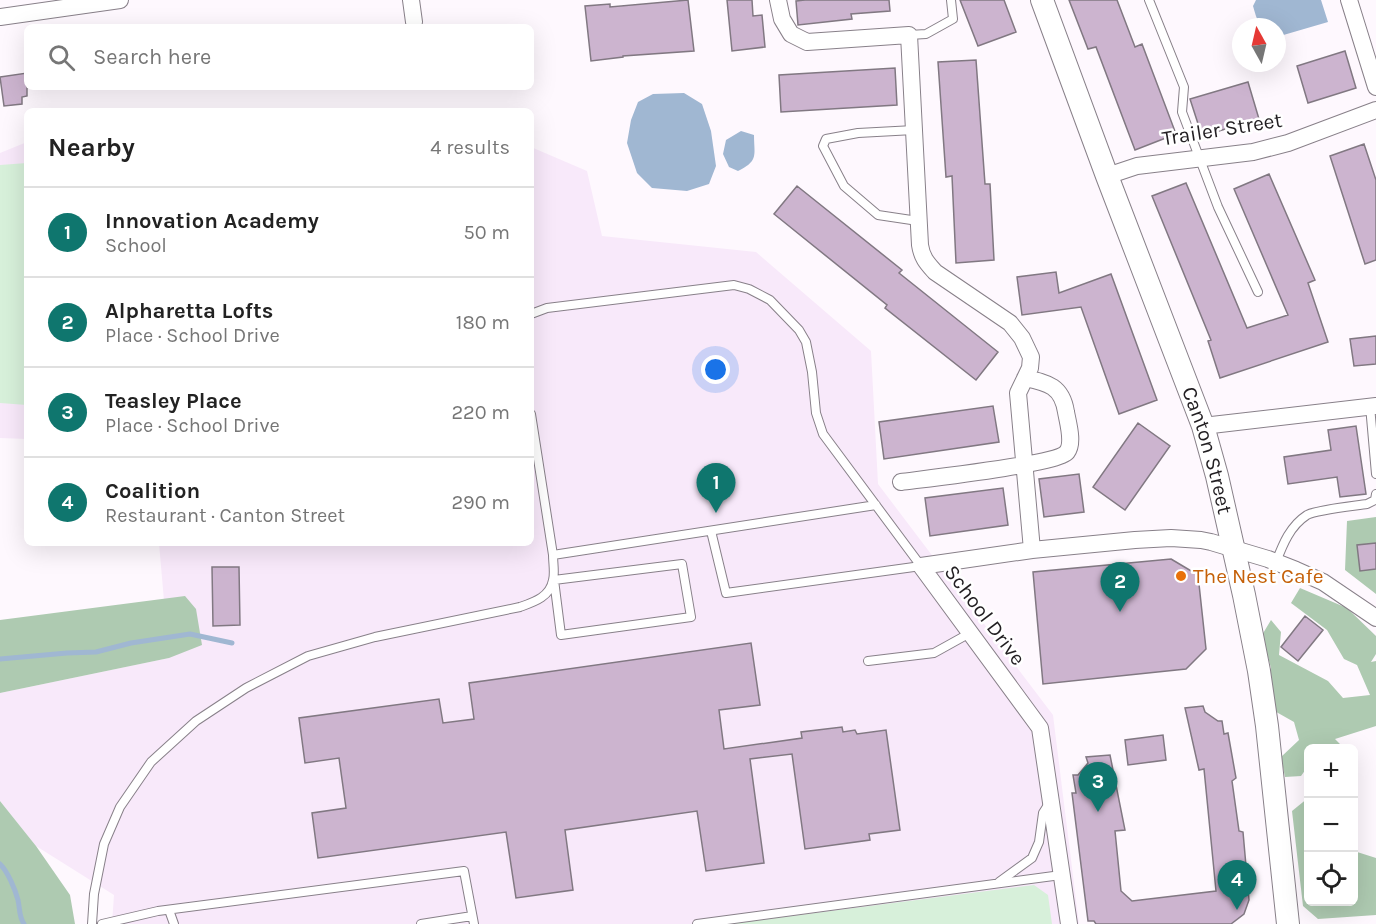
<!DOCTYPE html>
<meta charset="utf-8">
<style>
:root{--surface:#fff;--page:#f6f6f6;--text:#222;--muted:#767676;--line:#e0e0e0;--accent:#0f766e}
body{margin:0;font-family:Karla,sans-serif;background:var(--page);color:var(--text)}
.controls{position:absolute;right:18px;bottom:18px;display:grid;overflow:hidden;border-radius:9px;box-shadow:0 6px 24px #0002}
.controls button{width:54px;height:54px;display:grid;place-items:center;padding:0;border:0;border-bottom:2px solid var(--line);background:var(--surface);color:var(--text);font:30px sans-serif}
.compass{position:absolute;left:1232px;top:18px;width:54px;height:54px;border-radius:50%;background:var(--surface);box-shadow:0 6px 24px #0002;rotate:352deg}
.you{position:absolute;left:716px;top:370px;width:21px;height:21px;margin:-15px;border:4px solid #fff;border-radius:50%;background:#1a73e8;box-shadow:0 0 0 9px #1a73e833}
.badge{display:grid;place-items:center;width:39px;height:39px;border-radius:50%;background:var(--accent);color:#fff;font-size:20px;font-weight:700}
.pin{position:absolute;translate:-50% -50px;filter:drop-shadow(0 2px 3px #0008)}
.pin::after{content:'';position:absolute;top:32px;width:21px;height:18px;background:inherit;clip-path:polygon(0 0,100% 0,50% 100%)}
.list{margin:0;padding:0;list-style:none}
h2{display:flex;justify-content:space-between;align-items:center;height:78px;margin:0;padding:0 24px;font-size:26px}
h2 small{font-size:20px;font-weight:400;color:var(--muted)}
.list li{display:grid;grid-template-columns:39px 1fr auto;gap:18px;align-items:center;box-sizing:border-box;height:90px;padding:0 24px;border-top:2px solid var(--line)}
.list b{display:block;font-size:22px;white-space:nowrap}
.list p{margin:0;font-size:20px;white-space:nowrap;color:var(--muted)}
.list em{font-size:20px;font-style:normal;color:var(--muted)}
.icon{flex:none;width:33px;height:33px;fill:none;stroke:currentColor;stroke-width:2;stroke-linecap:round;stroke-linejoin:round}
.map{position:relative;flex:none;width:1376px;height:924px;overflow:hidden}
.search{position:absolute;background:var(--surface);box-shadow:0 6px 24px #0002;left:24px;top:24px;width:510px;height:66px;display:flex;align-items:center;gap:15px;box-sizing:border-box;padding:0 21px;border-radius:9px;color:var(--muted);font-size:22px}
.panel{position:absolute;background:var(--surface);box-shadow:0 6px 24px #0002;left:24px;top:108px;width:510px;height:438px;border-radius:9px}
.map>svg:first-child{display:block}
.built{fill:#f8e9fa}
.green{fill:#d7f0da}
.forest{fill:#aecab1}
.water{fill:#a0b7d2}
.lines{fill:none;stroke-linecap:round;stroke-linejoin:round}
.stream{stroke:#a0b7d2;stroke-width:5}
.building{fill:#ccb4cf;stroke:#817882;stroke-width:1.5}
.lane-casing{stroke:#888089;stroke-width:10}
.street-casing{stroke:#888089;stroke-width:18}
.secondary-casing{stroke:#888089;stroke-width:24}
.lane{stroke:#fff;stroke-width:8}
.street{stroke:#fff;stroke-width:16}
.secondary{stroke:#fff;stroke-width:22}
.food-dot{fill:#e8710a;stroke:#fff;stroke-width:2}
.labels{text-anchor:middle;dominant-baseline:central;stroke-width:5;stroke-linejoin:round;paint-order:stroke}
.street-label{font-size:21px;fill:#211e21;stroke:#fff}
.food-label{font-size:21px;fill:#c56008;stroke:#fff;text-anchor:start}
</style>
<div class="map">
<svg width="1376" height="924" viewBox="0 0 1376 924">
<rect width="100%" height="100%" fill="#fef8fe"/>
<path class="built" d="M 27,142 L 27,439 L 0,438 L 0,153 Z
M 531,147 L 587,171 L 602,236 L 756,252 L 871,351 L 878,484 L 1053,715 L 1079,924 L 112,924 L 114,895 L 36,846 L 0,801 L 0,693 L 169,658 L 159,543 L 531,543 Z"/>
<path class="green" d="M 27,163 L 27,405 L 0,403 L 0,165 Z
M 1034,885 L 1048,895 L 1052,924 L 729,924 Z"/>
<path class="forest" d="M 1376,517 L 1376,594 L 1345,570 L 1347,521 Z
M 1300,588 L 1347,608 L 1376,636 L 1376,654 L 1371,662 L 1376,661 L 1376,726 L 1335,739 L 1344,748 L 1308,748 L 1308,770 L 1306,769 L 1301,776 L 1285,777 L 1281,757 L 1299,740 L 1294,722 L 1271,709 L 1266,675 L 1271,668 L 1262,635 L 1271,620 L 1281,632 L 1279,655 L 1328,681 L 1343,698 L 1370,695 L 1357,665 L 1344,659 L 1327,630 L 1291,603 Z
M 185,596 L 196,609 L 202,645 L 169,658 L 0,693 L 0,620 Z
M 1308,798 L 1308,902 L 1354,902 L 1354,851 L 1376,858 L 1376,915 L 1318,919 L 1303,906 L 1292,811 Z
M 0,801 L 36,846 L 70,895 L 75,924 L 0,924 Z"/>
<path class="water" d="M 1256,0 L 1321,0 L 1328,22 L 1280,36 L 1277,34 L 1277,27 C 1258,27 1258,23 1253,6 Z
M 684,93 L 702,104 L 711,131 L 716,166 L 709,184 L 687,191 L 652,188 L 637,173 L 627,143 L 631,120 L 638,102 L 653,94 Z
M 741,131 L 754,135 C 754,155 759,161 738,171 L 729,167 L 723,154 L 726,140 Z"/>
<g class="lines">
<path class="stream" d="M 0,659 L 67,653 L 96,652 L 131,643 L 190,634 L 232,643
M 0,864 C 8,872 15,889 18,900 C 20,909 19,917 24,924"/>
</g>
<path class="building" d="M 688,0 L 694,51 L 623,56 L 623,57 L 591,61 L 585,6 L 610,4 L 610,7 Z
M 727,0 L 752,0 L 753,16 L 762,15 L 765,47 L 732,51 Z
M 805,0 L 889,0 L 890,11 L 851,14 L 852,19 L 798,25 L 796,1 Z
M 960,0 L 1004,0 L 1016,32 L 978,46 Z
M 1069,0 L 1117,0 L 1135,47 L 1142,44 L 1176,134 L 1135,150 L 1096,47 L 1088,49 Z
M 1345,51 L 1356,88 L 1308,103 L 1297,66 Z
M 976,60 L 985,184 L 990,184 L 994,260 L 956,263 L 952,176 L 946,177 L 938,62 Z
M 895,68 L 897,105 L 781,112 L 779,75 Z
M 27,73 L 27,96 L 22,97 L 22,104 L 4,106 L 0,77 Z
M 1248,82 L 1259,119 L 1202,136 L 1190,99 Z
M 1364,144 L 1376,180 L 1376,260 L 1365,264 L 1330,156 Z
M 1269,174 L 1315,280 L 1308,283 L 1328,342 L 1220,378 L 1208,341 L 1211,340 L 1152,196 L 1186,183 L 1247,328 L 1288,315 L 1234,189 Z
M 797,186 L 902,270 L 899,273 L 998,352 L 976,380 L 885,308 L 887,305 L 774,214 Z
M 1056,272 L 1059,293 L 1111,274 L 1157,400 L 1119,414 L 1081,307 L 1022,315 L 1017,277 Z
M 1376,336 L 1376,364 L 1354,366 L 1350,339 Z
M 993,406 L 999,442 L 884,459 L 879,422 Z
M 1138,423 L 1170,446 L 1125,510 L 1093,487 Z
M 1356,426 L 1366,494 L 1340,497 L 1337,477 L 1288,484 L 1284,457 L 1331,450 L 1328,430 Z
M 1079,474 L 1084,512 L 1044,517 L 1039,479 Z
M 1003,488 L 1008,525 L 930,536 L 925,498 Z
M 1376,543 L 1376,569 L 1360,571 L 1357,545 Z
M 1171,559 L 1198,575 L 1206,649 L 1186,669 L 1043,684 L 1033,572 Z
M 212,567 L 239,567 L 240,625 L 213,626 Z
M 1305,616 L 1323,630 L 1298,661 L 1281,647 Z
M 751,643 L 760,705 L 719,710 L 724,749 L 802,738 L 801,732 L 842,727 L 843,732 L 855,730 L 857,734 L 886,730 L 900,830 L 869,834 L 870,840 L 805,849 L 792,754 L 750,759 L 764,863 L 706,871 L 697,811 L 565,830 L 573,890 L 516,898 L 506,832 L 318,858 L 312,813 L 346,808 L 339,758 L 305,763 L 299,718 L 439,699 L 443,723 L 474,719 L 469,683 Z
M 1203,706 L 1205,712 L 1218,721 L 1222,721 L 1224,734 L 1228,733 L 1236,778 L 1232,781 L 1239,831 L 1243,832 L 1249,900 L 1244,914 L 1231,924 L 1096,924 L 1094,921 L 1088,921 L 1072,793 L 1076,793 L 1073,775 L 1078,775 L 1088,763 L 1086,757 L 1110,755 L 1125,830 L 1115,831 L 1121,891 L 1132,901 L 1216,891 L 1204,769 L 1199,770 L 1185,708 Z
M 1163,735 L 1166,760 L 1128,765 L 1125,740 Z"/>
<g class="lines">
<defs>
<path id="lane" d="M 1149,0 L 1184,87 L 1182,112 L 1218,207 L 1258,292
M 909,35 L 926,34 L 953,19 L 951,0
M 914,130 L 858,133 L 826,139 L 823,146 L 844,186 L 878,215 L 918,221
M 531,314 L 547,308 L 734,285 L 749,289 L 770,300 L 799,330 L 806,342 L 812,372 L 816,413 L 823,434 L 921,566 L 726,593 L 711,531
M 1370,406 L 1376,474
M 531,414 L 553,555
M 1276,562 C 1283,544 1290,526 1307,515 C 1316,510 1354,506 1367,504 L 1375,500 L 1376,494
M 682,564 L 691,617 L 561,635 L 554,580 Z
M 868,661 L 934,653 L 970,633
M 999,882 L 1032,858 L 1039,842 L 1043,813 L 1050,802
M 169,910 L 174,924
M 92,924 L 94,894 L 104,844 L 120,807 L 151,762 L 196,721 L 246,688 L 308,656 L 375,637 L 520,607 C 534,602 550,597 553,580 C 555,573 553,563 553,555 L 876,505
M 102,924 L 158,911 L 464,871 L 474,924
M 421,924 L 472,916
M 697,924 L 1061,875"/>
<path id="street" d="M 411,0 L 414,22
M 778,0 L 782,19 L 791,34 L 807,42 L 909,35 L 920,245 C 922,258 927,263 935,272 L 1010,323 L 1022,338 L 1031,357 L 1030,368 L 1018,393 L 1032,550
M 1349,0 L 1376,87
M 0,17 L 120,0
M 1107,176 L 1137,166 L 1253,152 L 1288,143 L 1376,110
M 1203,426 L 1376,406
M 901,482 C 923,479 1058,464 1067,452 C 1074,443 1068,423 1066,412 C 1062,386 1048,383 1025,378
M 1069,924 L 1040,728 L 921,566 L 1032,550 L 1135,540 L 1171,538 L 1201,540 L 1211,542 L 1268,559 L 1296,570 L 1323,582 L 1376,618"/>
<g id="secondary">
<path id="s1" d="M 1042,0 L 1107,176 L 1203,426 L 1217,476 L 1244,595 L 1259,671 L 1267,726 L 1288,924"/>
</g>
</defs>
<use href="#lane" class="lane-casing"/>
<use href="#street" class="street-casing"/>
<use href="#secondary" class="secondary-casing"/>
<use href="#lane" class="lane"/>
<use href="#street" class="street"/>
<use href="#secondary" class="secondary"/>
</g>
<circle class="food-dot" cx="1181" cy="576" r="6"/>
<g class="labels">
<g class="street-label">
<text transform="translate(1222 129) rotate(-9)">Trailer Street</text>
<text stroke="none"><textPath href="#s1" startOffset="480">Canton Street</textPath></text>
<text transform="translate(985 615) rotate(53)">School Drive</text>
</g>
<g class="food-label">
<text x="1193" y="576">The Nest Cafe</text>
</g>
</g>
</svg>
<div class="controls">
<button>+</button>
<button>−</button>
<button><svg class="icon" aria-label="locate" viewBox="0 0 24 24"><circle cx="12" cy="12" r="6"/><path d="M12 2v4M12 18v4M2 12h4M18 12h4"/></svg></button>
</div>
<svg class="compass" viewBox="-18 -18 36 36"><path d="M0-13l5 13h-10z" fill="#e53935"/><path d="M0 13l5-13h-10z" fill="#767676"/></svg>
<div class="you"></div>
<div class="pin badge" style="left:716px;top:513px">1</div>
<div class="pin badge" style="left:1120px;top:612px">2</div>
<div class="pin badge" style="left:1098px;top:812px">3</div>
<div class="pin badge" style="left:1237px;top:910px">4</div>
<div class="search"><svg class="icon" aria-label="search" viewBox="0 0 24 24"><circle cx="10" cy="10" r="6"/><path d="M15 15l6 6"/></svg>Search here</div>
<section class="panel">
<h2>Nearby<small>4 results</small></h2>
<ul class="list">
<li><span class="badge">1</span><div><b>Innovation Academy</b><p>School</p></div><em>50 m</em></li>
<li><span class="badge">2</span><div><b>Alpharetta Lofts</b><p>Place · School Drive</p></div><em>180 m</em></li>
<li><span class="badge">3</span><div><b>Teasley Place</b><p>Place · School Drive</p></div><em>220 m</em></li>
<li><span class="badge">4</span><div><b>Coalition</b><p>Restaurant · Canton Street</p></div><em>290 m</em></li>
</ul>
</section>
</div>
